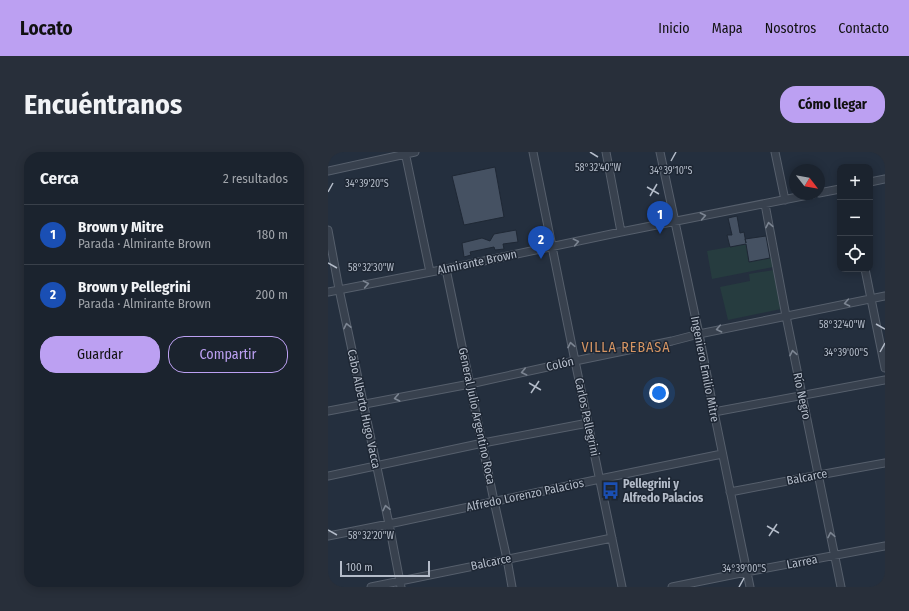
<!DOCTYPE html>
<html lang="es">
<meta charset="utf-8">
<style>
:root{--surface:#1b232e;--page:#282f3a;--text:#f1f3f6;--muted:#a0a4aa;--line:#39404a;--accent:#bca0f2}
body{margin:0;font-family:"Fira Sans Condensed",sans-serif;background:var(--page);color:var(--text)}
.controls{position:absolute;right:12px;top:12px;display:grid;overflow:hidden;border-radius:8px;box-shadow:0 2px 10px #0003}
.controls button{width:36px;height:36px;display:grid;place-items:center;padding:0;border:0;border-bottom:1px solid var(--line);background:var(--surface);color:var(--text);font:20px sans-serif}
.compass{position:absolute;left:461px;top:12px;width:36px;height:36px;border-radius:50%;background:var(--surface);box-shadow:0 2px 10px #0003;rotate:121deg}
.scale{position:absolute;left:12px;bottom:10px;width:90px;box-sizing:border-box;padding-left:4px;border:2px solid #b4bcc9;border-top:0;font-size:11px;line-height:14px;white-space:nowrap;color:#b4bcc9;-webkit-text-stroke:3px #1d2633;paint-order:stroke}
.you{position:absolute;left:331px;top:241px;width:14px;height:14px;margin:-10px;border:3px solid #fff;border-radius:50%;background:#1a73e8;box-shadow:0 0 0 6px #1a73e833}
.badge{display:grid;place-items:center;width:26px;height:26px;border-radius:50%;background:var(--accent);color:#fff;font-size:13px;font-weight:700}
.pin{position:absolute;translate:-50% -33px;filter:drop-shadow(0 1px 2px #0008)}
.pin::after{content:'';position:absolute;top:21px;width:14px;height:12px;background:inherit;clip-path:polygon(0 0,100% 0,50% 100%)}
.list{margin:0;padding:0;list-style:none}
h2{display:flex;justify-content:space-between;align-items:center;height:52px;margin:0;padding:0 16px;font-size:17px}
h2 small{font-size:13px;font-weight:400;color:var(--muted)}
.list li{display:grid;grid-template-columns:26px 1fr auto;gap:12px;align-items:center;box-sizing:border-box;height:60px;padding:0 16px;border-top:1px solid var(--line)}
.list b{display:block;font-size:15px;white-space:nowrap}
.list p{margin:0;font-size:13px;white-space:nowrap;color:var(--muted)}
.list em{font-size:13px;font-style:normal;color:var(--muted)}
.actions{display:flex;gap:8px;padding:12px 16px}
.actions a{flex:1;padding:9px 0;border:1px solid var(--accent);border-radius:16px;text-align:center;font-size:14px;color:var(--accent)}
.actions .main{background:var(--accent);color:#111}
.icon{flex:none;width:22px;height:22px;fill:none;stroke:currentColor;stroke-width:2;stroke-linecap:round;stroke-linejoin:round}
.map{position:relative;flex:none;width:557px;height:435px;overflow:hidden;border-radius:16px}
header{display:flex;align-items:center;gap:24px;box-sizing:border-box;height:56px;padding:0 20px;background:var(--accent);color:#111}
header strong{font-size:19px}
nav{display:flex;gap:22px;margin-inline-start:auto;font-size:14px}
.intro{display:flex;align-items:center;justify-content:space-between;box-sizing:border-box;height:96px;padding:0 24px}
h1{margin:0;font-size:28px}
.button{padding:10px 18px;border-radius:16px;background:var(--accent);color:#111;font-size:14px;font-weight:700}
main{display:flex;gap:24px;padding:0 24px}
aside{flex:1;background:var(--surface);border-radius:16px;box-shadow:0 2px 10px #0003}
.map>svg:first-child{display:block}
.green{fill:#263c3f}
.building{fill:#455162;stroke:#1f2835}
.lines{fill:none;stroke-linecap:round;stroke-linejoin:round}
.minor-casing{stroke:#565f6c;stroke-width:9}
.minor{stroke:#38414e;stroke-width:7}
.oneway{stroke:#7c8592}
.ticks{fill:none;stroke:#b4bcc9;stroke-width:1.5}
.labels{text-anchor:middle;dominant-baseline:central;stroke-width:3;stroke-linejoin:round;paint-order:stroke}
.street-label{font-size:12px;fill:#b4bcc9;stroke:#1d2633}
.poi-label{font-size:12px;font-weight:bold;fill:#b4bcc9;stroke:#1d2633;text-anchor:start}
.quarter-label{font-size:14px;letter-spacing:1px;fill:#d59563;stroke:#1d2633}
.ticks-label{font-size:10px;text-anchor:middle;fill:#b4bcc9;stroke:#1d2633;stroke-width:3;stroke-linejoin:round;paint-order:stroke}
</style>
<header>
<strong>Locato</strong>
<nav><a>Inicio</a><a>Mapa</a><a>Nosotros</a><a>Contacto</a></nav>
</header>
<div class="intro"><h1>Encuéntranos</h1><a class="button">Cómo llegar</a></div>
<main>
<aside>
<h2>Cerca<small>2 resultados</small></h2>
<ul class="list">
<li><span class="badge" style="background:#1a4fb4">1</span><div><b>Brown y Mitre</b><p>Parada · Almirante Brown</p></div><em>180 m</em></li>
<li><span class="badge" style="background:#1a4fb4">2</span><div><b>Brown y Pellegrini</b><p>Parada · Almirante Brown</p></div><em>200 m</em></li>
</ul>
<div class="actions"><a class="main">Guardar</a><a>Compartir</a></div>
</aside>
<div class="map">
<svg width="557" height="435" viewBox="0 0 557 435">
<rect width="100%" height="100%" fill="#242f3e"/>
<path class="green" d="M 418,92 L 421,109 L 443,105 L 445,115 L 384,127 L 379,99 Z
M 446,118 L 453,157 L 400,168 L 392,135 L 422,129 L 421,122 Z"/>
<path class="building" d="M 167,15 L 176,65 L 136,73 L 124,24 Z
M 409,64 L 412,81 L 416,80 L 418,91 L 417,87 L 438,84 L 442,106 L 421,110 L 418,92 L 402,95 L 399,83 L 404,83 L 400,66 Z
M 188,78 L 190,90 L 175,92 L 176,97 L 167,98 L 166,95 L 142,100 L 143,103 L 136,105 L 134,91 L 154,86 L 162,89 L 166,82 Z"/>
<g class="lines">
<defs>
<path id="minor" d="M 77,0 L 102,120
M 205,0 L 247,209 L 294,435
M 278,0 L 293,80
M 332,0 L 371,182 L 386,260 L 422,435
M 447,0 L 457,48
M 0,19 L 87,0
M 542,30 L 557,27
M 491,41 L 512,37
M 437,52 L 458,164 L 513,435
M 0,78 L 11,137 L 61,372 L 73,435
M 118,117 L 166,349 L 179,407 L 184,435
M 537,117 L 557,216
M 0,140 L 118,117 L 293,80 L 485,42
M 0,259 L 142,232 L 247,209 L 344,189 L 371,182 L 557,144
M 386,260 L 557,228
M 0,324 L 155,291 L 260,271
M 402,340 L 491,323 L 557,311
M 0,384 L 61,372 L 272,327 L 394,302
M 43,435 L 284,386
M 344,435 L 418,420 L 557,394"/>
</defs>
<use href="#minor" class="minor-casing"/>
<use href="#minor" class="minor"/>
</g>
<defs><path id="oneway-chevron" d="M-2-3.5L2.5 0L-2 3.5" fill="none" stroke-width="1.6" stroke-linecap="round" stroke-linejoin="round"/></defs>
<g class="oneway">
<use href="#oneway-chevron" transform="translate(375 64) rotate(-11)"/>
<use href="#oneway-chevron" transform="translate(441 73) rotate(-101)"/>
<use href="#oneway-chevron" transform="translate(248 90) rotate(-12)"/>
<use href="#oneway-chevron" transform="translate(38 132) rotate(-11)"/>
<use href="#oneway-chevron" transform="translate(519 151) rotate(169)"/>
<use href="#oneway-chevron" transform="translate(19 174) rotate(-102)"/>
<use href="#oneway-chevron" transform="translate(391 177) rotate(168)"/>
<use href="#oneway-chevron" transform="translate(243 193) rotate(-101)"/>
<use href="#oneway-chevron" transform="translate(465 201) rotate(-101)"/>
<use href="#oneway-chevron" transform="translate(196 220) rotate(167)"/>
<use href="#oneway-chevron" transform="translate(69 246) rotate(169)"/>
<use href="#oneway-chevron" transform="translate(58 356) rotate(-102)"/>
<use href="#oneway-chevron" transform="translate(503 383) rotate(-101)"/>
</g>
<path class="ticks" d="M 262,0 L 270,5M 343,9 L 348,0M 319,35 L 331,42M 0,40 L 5,31M 322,44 L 329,32M 0,111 L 9,116M 548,172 L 557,177M 552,200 L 557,191M 201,231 L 213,238M 203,241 L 211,229M 439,374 L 451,381M 0,378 L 9,383M 441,384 L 449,372M 411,435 L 416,426"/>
<defs>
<symbol id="bus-bare" viewBox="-9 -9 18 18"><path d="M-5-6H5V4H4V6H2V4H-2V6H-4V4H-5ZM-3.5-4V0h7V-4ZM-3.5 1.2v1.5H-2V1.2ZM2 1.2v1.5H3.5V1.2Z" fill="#1a4fb4" stroke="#1d2633" stroke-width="2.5" paint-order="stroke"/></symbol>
</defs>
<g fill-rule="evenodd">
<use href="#bus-bare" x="270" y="326" width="25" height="25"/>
</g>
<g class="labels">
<g class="street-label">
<text transform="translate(149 110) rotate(-12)">Almirante Brown</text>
<text transform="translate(232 212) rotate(-13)">Colón</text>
<text transform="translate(377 217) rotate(79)">Ingeniero Emilio Mitre</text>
<text transform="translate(474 244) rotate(78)">Río Negro</text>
<text transform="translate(36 257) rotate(78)">Cabo Alberto Hugo Vacca</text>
<text transform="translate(149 264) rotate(78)">General Julio Argentino Roca</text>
<text transform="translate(259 265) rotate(78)">Carlos Pellegrini</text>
<text transform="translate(479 325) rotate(-11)">Balcarce</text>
<text transform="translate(197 343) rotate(-12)">Alfredo Lorenzo Palacios</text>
<text transform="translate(163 410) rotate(-12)">Balcarce</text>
<text transform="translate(474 410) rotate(-11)">Larrea</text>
</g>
<g class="poi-label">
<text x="295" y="332">Pellegrini y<tspan x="295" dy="14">Alfredo Palacios</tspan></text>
</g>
<g class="quarter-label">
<text x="298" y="195">VILLA REBASA</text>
</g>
</g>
<g class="ticks-label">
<text x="270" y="19">58°32'40"W</text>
<text x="343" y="22">34°39'10"S</text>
<text x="39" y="35">34°39'20"S</text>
<text x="43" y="119">58°32'30"W</text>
<text x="514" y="176">58°32'40"W</text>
<text x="518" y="204">34°39'00"S</text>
<text x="43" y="387">58°32'20"W</text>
<text x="416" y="420">34°39'00"S</text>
</g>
</svg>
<div class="controls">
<button>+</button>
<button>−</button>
<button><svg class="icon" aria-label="locate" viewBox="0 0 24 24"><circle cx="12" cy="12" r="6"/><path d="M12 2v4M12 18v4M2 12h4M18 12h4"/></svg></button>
</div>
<svg class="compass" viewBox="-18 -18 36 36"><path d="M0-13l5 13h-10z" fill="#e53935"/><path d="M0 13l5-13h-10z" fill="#a0a4aa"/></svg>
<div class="scale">100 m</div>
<div class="you"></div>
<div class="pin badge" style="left:332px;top:82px;background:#1a4fb4">1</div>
<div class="pin badge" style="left:213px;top:107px;background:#1a4fb4">2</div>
</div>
</main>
